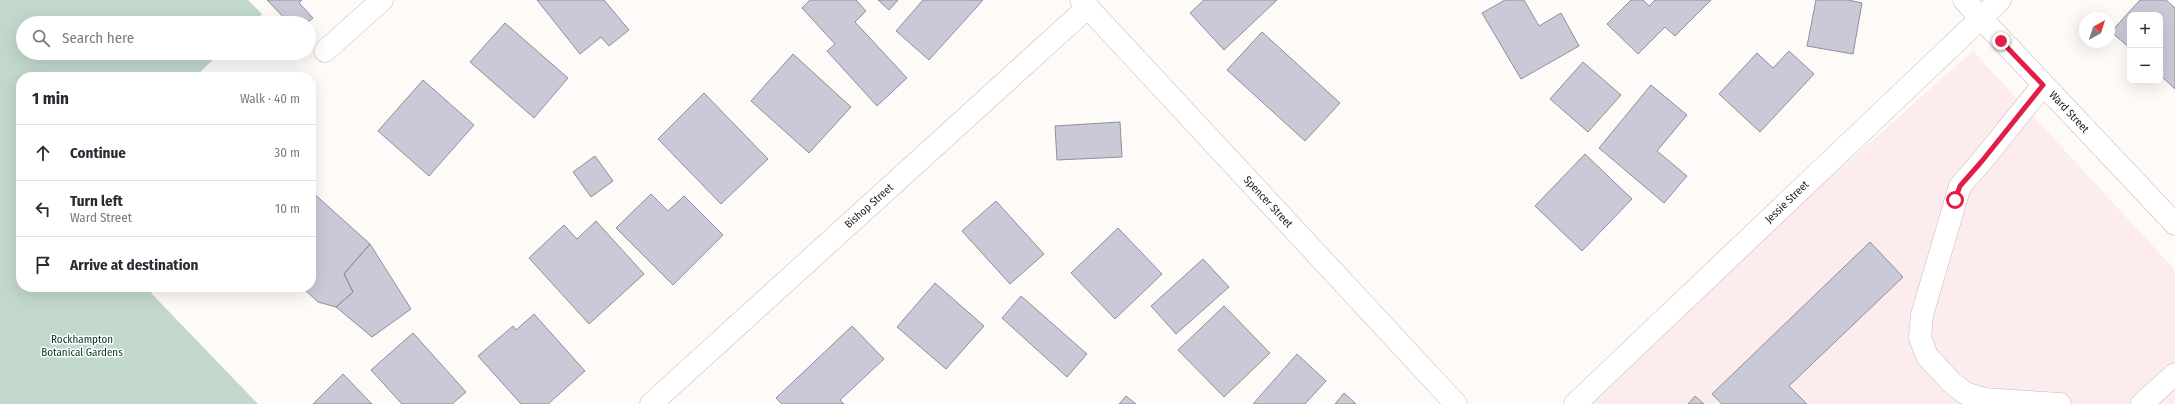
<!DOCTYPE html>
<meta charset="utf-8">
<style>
:root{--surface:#fff;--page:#f2f2f3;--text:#2b2b33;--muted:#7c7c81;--line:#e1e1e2}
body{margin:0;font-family:"Fira Sans Condensed",sans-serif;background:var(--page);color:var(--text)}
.controls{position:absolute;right:12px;top:12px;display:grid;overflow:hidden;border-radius:8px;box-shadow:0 4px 16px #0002}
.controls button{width:36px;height:36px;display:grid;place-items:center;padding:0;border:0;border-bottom:1px solid var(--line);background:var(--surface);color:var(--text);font:20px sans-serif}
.compass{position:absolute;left:2079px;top:12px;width:36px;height:36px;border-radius:50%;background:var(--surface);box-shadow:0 4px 16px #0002;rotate:39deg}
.stop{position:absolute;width:12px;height:12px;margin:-9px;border:3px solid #e11d48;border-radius:50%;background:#fff}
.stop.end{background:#e11d48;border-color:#fff;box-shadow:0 1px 4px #0008}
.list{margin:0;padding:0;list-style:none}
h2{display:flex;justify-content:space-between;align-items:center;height:52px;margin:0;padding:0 16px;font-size:17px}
h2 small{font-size:13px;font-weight:400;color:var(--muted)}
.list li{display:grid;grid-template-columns:26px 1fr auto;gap:12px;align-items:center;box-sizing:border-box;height:56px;padding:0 16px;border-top:1px solid var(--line)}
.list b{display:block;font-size:15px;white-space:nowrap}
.list p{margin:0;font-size:13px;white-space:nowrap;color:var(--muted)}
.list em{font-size:13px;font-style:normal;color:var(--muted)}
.icon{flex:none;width:22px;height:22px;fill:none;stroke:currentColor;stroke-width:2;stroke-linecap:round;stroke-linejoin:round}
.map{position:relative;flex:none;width:2175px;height:404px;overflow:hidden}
.search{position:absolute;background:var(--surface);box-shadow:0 4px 16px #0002;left:16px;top:16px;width:300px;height:44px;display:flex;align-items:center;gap:10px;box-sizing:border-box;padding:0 14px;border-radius:22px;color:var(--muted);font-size:15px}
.panel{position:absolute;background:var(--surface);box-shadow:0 4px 16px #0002;left:16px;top:72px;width:300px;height:220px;border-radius:16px}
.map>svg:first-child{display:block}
.medical{fill:#fdeced}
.green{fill:#c1d8cb}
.building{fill:#c9c9d8;stroke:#8f8f9d}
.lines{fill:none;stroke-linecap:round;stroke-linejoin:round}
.minor-casing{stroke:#c9b9b1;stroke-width:23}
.minor{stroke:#fff;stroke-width:22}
.route{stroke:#e11d48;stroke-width:5}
.labels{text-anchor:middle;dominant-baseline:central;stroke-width:3;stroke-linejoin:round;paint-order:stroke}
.street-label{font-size:11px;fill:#27211e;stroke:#fff}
.park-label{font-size:11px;fill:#063422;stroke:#fff}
</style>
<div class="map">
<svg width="2175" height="404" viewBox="0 0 2175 404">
<rect width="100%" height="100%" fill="#fdfaf8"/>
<path class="medical" d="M 1973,51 L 2175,270 L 2175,404 L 1575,404 Z"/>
<path class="green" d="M 0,0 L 248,0 L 262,14 L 252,23 L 23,23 L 23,53 L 220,53 L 195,77 L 21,77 L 21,287 L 158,287 L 151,293 L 258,404 L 0,404 Z"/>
<path class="building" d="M 267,0 L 302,0 L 299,3 L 313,18 L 307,23 L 289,23 Z
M 537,0 L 604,0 L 629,30 L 609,46 L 601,37 L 580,54 Z
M 810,0 L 856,0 L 866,11 L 855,22 L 907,78 L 877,106 L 827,51 L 835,44 L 802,8 Z
M 878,0 L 898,0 L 889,10 Z
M 923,0 L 983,0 L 929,60 L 896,31 Z
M 1204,0 L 1277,0 L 1224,50 L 1190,13 Z
M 1505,0 L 1524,0 L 1539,26 L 1561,13 L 1579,46 L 1521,79 L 1482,13 Z
M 1631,0 L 1643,0 L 1649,6 L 1655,0 L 1711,0 L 1675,36 L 1665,27 L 1638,54 L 1607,24 Z
M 1816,0 L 1848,0 L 1862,3 L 1853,54 L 1807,46 Z
M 2140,0 L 2166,0 L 2175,8 L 2175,89 L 2160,75 L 2160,15 L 2130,15 L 2130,48 L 2111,32 Z
M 505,23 L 568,78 L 534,118 L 470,62 Z
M 1262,32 L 1340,103 L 1305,141 L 1227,70 Z
M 1789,51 L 1814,74 L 1760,132 L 1719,94 L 1757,53 L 1773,68 Z
M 793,54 L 851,107 L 809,153 L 751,101 Z
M 1583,62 L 1621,95 L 1588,132 L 1550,99 Z
M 423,80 L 474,125 L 429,176 L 378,131 Z
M 1651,85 L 1687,115 L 1657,151 L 1687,176 L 1664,203 L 1599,148 Z
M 704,93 L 768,159 L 721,204 L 658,139 Z
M 1120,122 L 1122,157 L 1057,160 L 1055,126 Z
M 1585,154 L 1632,199 L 1582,251 L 1535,206 Z
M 595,156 L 613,181 L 591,197 L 573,172 Z
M 311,191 L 370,244 L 344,274 L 353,292 L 336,307 L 318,302 L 302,287 L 311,287 Z
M 651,194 L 668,211 L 684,196 L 723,235 L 673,285 L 616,228 Z
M 996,201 L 1044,254 L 1010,284 L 962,231 Z
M 596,221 L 644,274 L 589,324 L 529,258 L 564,225 L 577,239 Z
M 1118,228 L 1162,274 L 1115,319 L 1071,273 Z
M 1870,242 L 1903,277 L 1789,386 L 1807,404 L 1722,404 L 1712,394 Z
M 370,244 L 411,309 L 372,337 L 336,307 L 353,292 L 344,274 Z
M 1203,259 L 1229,287 L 1176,334 L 1151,306 Z
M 935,283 L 984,326 L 946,369 L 897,327 Z
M 1021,296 L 1087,354 L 1067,377 L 1002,318 Z
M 1224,306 L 1270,353 L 1224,397 L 1178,350 Z
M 534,314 L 585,371 L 548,404 L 521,404 L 478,356 L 513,326 L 516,330 Z
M 852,326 L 884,359 L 840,400 L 844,404 L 782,404 L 776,398 Z
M 413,333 L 466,392 L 452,404 L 402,404 L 371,370 Z
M 1297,354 L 1326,381 L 1305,404 L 1253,404 Z
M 343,374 L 372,404 L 313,404 Z
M 1344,393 L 1356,404 L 1335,404 Z
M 1126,396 L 1136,404 L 1119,404 Z
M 1695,396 L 1704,404 L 1688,404 Z"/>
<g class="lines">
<defs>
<path id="minor" d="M 1081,0 L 1456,404
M 1964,0 L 2175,224
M 325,51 L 382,0
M 2043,85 L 1982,161 L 1960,186 L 1922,315 L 1920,338 L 1927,356 L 1952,383 L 1965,393 L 1984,399 L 2060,404
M 651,404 L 1088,7
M 1575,404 L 2000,0
M 2142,404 L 2175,374"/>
</defs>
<use href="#minor" class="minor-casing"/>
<use href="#minor" class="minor"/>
</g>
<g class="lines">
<path class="route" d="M 1955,200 L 1960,186 L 1982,161 L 2043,85 L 2001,41"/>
</g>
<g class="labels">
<g class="street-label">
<text transform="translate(2069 112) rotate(47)">Ward Street</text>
<text transform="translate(1268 202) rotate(47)">Spencer Street</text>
<text transform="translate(1787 202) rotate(-44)">Jessie Street</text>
<text transform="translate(869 206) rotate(-42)">Bishop Street</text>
</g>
<g class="park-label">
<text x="82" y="339">Rockhampton<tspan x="82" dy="13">Botanical Gardens</tspan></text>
</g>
</g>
</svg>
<div class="controls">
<button>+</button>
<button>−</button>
</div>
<svg class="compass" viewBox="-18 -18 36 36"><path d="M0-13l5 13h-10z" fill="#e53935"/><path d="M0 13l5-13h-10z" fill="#7c7c81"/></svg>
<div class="stop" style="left:1955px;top:200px"></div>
<div class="stop end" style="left:2001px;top:41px"></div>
<div class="search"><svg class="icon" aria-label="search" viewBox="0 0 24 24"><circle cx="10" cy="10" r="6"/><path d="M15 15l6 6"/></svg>Search here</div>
<section class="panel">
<h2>1 min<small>Walk · 40 m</small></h2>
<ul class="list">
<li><svg class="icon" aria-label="ahead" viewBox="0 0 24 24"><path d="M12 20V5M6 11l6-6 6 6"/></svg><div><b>Continue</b></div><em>30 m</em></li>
<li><svg class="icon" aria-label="left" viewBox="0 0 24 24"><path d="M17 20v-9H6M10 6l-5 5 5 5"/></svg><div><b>Turn left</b><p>Ward Street</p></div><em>10 m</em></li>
<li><svg class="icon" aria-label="arrive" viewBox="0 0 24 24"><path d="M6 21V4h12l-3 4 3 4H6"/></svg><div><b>Arrive at destination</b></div></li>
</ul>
</section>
</div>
